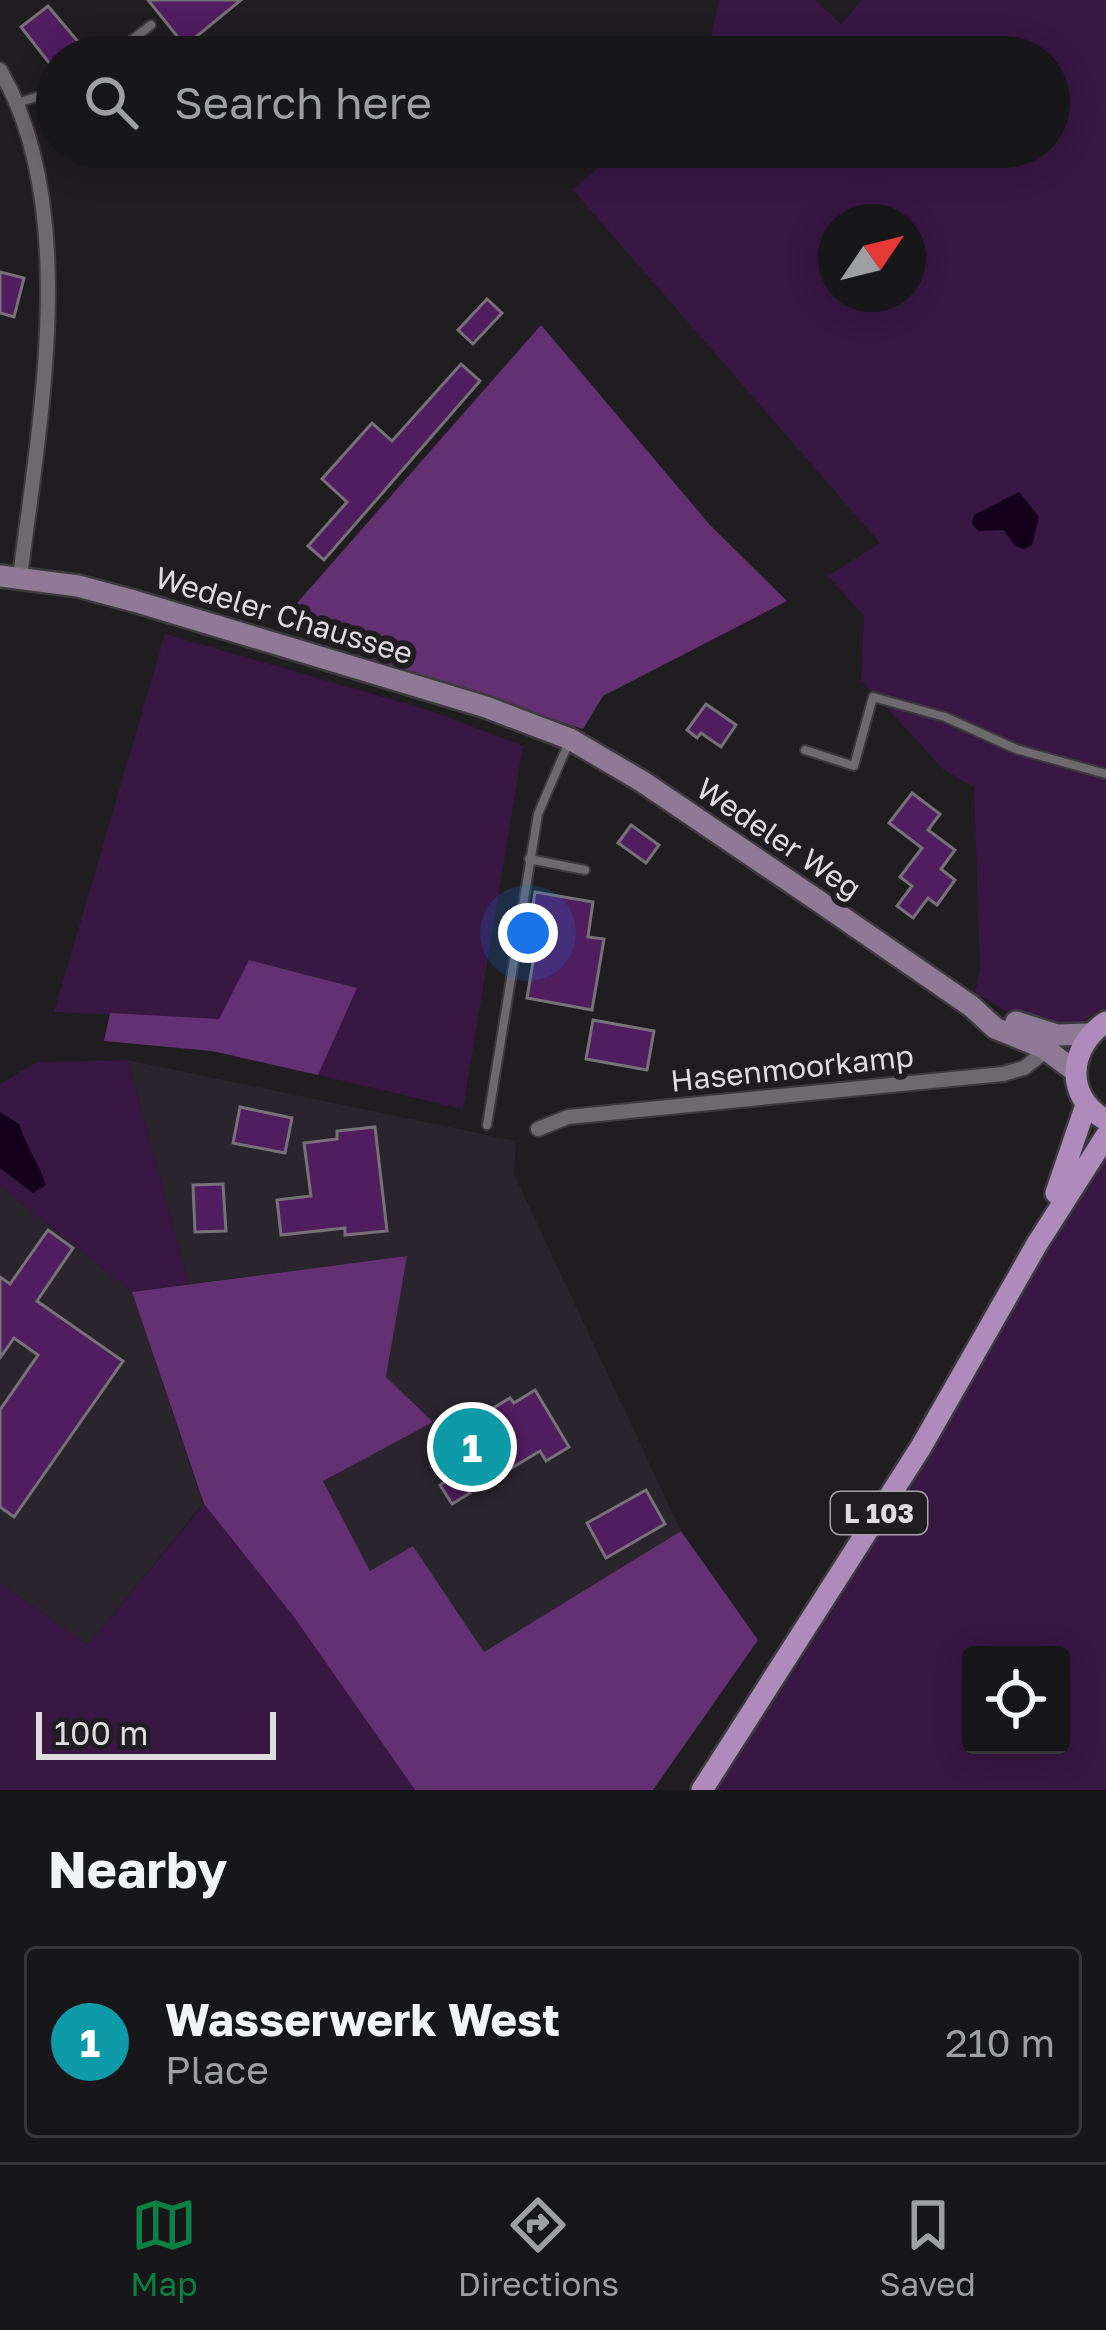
<!DOCTYPE html>
<style>
:root{--surface:#171618;--page:#201f21;--text:#f1f3f6;--muted:#9e9fa2;--line:#363537;--accent:#0b8043}
body{margin:0;font-family:"Golos Text",sans-serif;background:var(--page);color:var(--text)}
.controls{position:absolute;right:36px;bottom:36px;display:grid;overflow:hidden;border-radius:12px;box-shadow:0 6px 30px #0003}
.controls button{width:108px;height:108px;display:grid;place-items:center;padding:0;border:0;border-bottom:3px solid var(--line);background:var(--surface);color:var(--text);font:60px sans-serif}
.compass{position:absolute;left:818px;top:204px;width:108px;height:108px;border-radius:50%;background:var(--surface);box-shadow:0 6px 30px #0003;rotate:55deg}
.scale{position:absolute;left:36px;bottom:30px;width:240px;box-sizing:border-box;padding-left:12px;border:6px solid #dedcdf;border-top:0;font-size:33px;line-height:42px;white-space:nowrap;color:#dedcdf;-webkit-text-stroke:9px #1f1d20;paint-order:stroke}
.you{position:absolute;left:528px;top:933px;width:42px;height:42px;margin:-30px;border:9px solid #fff;border-radius:50%;background:#1a73e8;box-shadow:0 0 0 18px #1a73e833}
.badge{display:grid;place-items:center;width:78px;height:78px;border-radius:50%;background:var(--accent);color:#fff;font-size:39px;font-weight:700}
.pin{position:absolute;translate:-50% -50%;border:6px solid #fff;box-shadow:0 3px 12px #0006}
.list{margin:0;padding:0;list-style:none}
h2{display:flex;justify-content:space-between;align-items:center;height:156px;margin:0;padding:0 48px;font-size:51px}
h2 small{font-size:39px;font-weight:400;color:var(--muted)}
.list li{display:grid;grid-template-columns:78px 1fr auto;gap:36px;align-items:center;box-sizing:border-box;height:192px;margin:0 24px 24px;padding:0 24px;border:3px solid var(--line);border-radius:12px}
.list b{display:block;font-size:45px;white-space:nowrap}
.list p{margin:0;font-size:39px;white-space:nowrap;color:var(--muted)}
.list em{font-size:39px;font-style:normal;color:var(--muted)}
.icon{flex:none;width:66px;height:66px;fill:none;stroke:currentColor;stroke-width:2;stroke-linecap:round;stroke-linejoin:round}
.map{position:relative;flex:none;width:1106px;height:1790px;overflow:hidden}
.search{position:absolute;background:var(--surface);box-shadow:0 6px 30px #0003;left:36px;right:36px;top:36px;height:132px;display:flex;align-items:center;gap:30px;box-sizing:border-box;padding:0 42px;border-radius:66px;color:var(--muted);font-size:45px}
.sheet{height:372px;background:var(--surface)}
nav{display:flex;justify-content:space-around;align-items:center;box-sizing:border-box;height:168px;border-top:3px solid var(--line);background:var(--surface);font-size:33px;color:var(--muted)}
nav a{display:grid;justify-items:center;gap:6px}
nav .on{color:var(--accent)}
.map>svg:first-child{display:block}
.built{fill:#2a242c}
.green{fill:#381743;fill-rule:evenodd}
.forest{fill:#633072}
.water{fill:#14001c}
.building{fill:#501d5f;stroke:#767277;stroke-width:3}
.lines{fill:none;stroke-linecap:round;stroke-linejoin:round}
.service-casing{stroke:#3c3a3d;stroke-width:12}
.minor-casing{stroke:#3c3a3d;stroke-width:18}
.secondary-casing{stroke:#3c3a3d;stroke-width:26}
.primary-casing{stroke:#3c3a3d;stroke-width:26}
.service{stroke:#6d696e;stroke-width:8}
.minor{stroke:#6d696e;stroke-width:14}
.secondary{stroke:#8e7a94;stroke-width:21}
.primary{stroke:#ae8bba;stroke-width:21}
.labels{text-anchor:middle;dominant-baseline:central;stroke-width:12;stroke-linejoin:round;paint-order:stroke}
.shield{fill:#1f1d20;stroke:#a5a3a6;stroke-width:3}
.shield-label{font-size:27px;font-weight:bold;fill:#dedcdf}
.street-label{font-size:30px;fill:#dedcdf;stroke:#1f1d20}
</style>
<div class="map">
<svg width="1106" height="1790" viewBox="0 0 1106 1790">
<rect width="100%" height="100%" fill="#1f1d20"/>
<path class="built" d="M 128,1060 L 516,1141 L 514,1174 L 681,1531 L 484,1652 L 413,1547 L 370,1572 L 323,1480 L 386,1377 L 407,1256 L 189,1284 Z
M 0,1186 L 132,1292 L 203,1504 L 88,1645 L 0,1583 Z"/>
<path class="green" d="M 719,0 L 815,0 L 841,24 L 862,0 L 1106,0 L 1106,1007 L 1071,1028 L 1026,1022 L 975,993 L 980,970 L 974,787 L 944,770 L 861,680 L 864,616 L 828,576 L 880,543 L 573,190 L 620,147 L 1049,147 L 1049,57 L 701,57 L 708,49 ZM 836,222 L 908,222 L 908,294 L 836,294 Z
M 165,634 L 425,709 L 523,746 L 463,1109 L 318,1075 L 356,988 L 250,960 L 219,1019 L 54,1012 Z
M 128,1060 L 189,1284 L 132,1292 L 0,1186 L 0,1084 L 37,1062 Z
M 1106,1158 L 1106,1790 L 717,1790 L 835,1607 L 1007,1312 L 1033,1277 L 1095,1165 ZM 971,1655 L 1061,1655 L 1061,1745 L 971,1745 Z
M 204,1504 L 294,1617 L 415,1790 L 0,1790 L 0,1583 L 88,1645 Z"/>
<path class="forest" d="M 541,325 L 710,525 L 787,601 L 603,696 L 583,729 L 276,627 Z
M 249,960 L 357,988 L 318,1075 L 212,1051 L 104,1041 L 110,1013 L 219,1019 Z
M 407,1256 L 386,1377 L 433,1422 L 323,1481 L 370,1571 L 413,1546 L 484,1652 L 681,1531 L 758,1640 L 653,1790 L 415,1790 L 294,1617 L 204,1504 L 132,1292 Z"/>
<path class="water" d="M 1019,492 L 1039,517 L 1032,545 L 1024,549 L 1015,546 L 1004,530 L 978,531 L 972,523 L 974,515 Z
M 0,1112 L 19,1124 C 26,1146 39,1164 46,1185 L 33,1193 L 0,1168 Z"/>
<path class="building" d="M 148,0 L 241,0 L 185,46 Z
M 48,6 L 91,57 L 57,57 L 57,73 L 21,27 Z
M 0,272 L 24,278 L 14,317 L 0,313 Z
M 487,299 L 502,313 L 473,344 L 458,330 Z
M 461,364 L 480,381 L 324,560 L 308,546 L 347,502 L 322,479 L 372,423 L 392,441 Z
M 706,704 L 736,725 L 721,747 L 701,733 L 697,738 L 687,730 Z
M 912,793 L 940,814 L 928,830 L 955,850 L 941,869 L 955,880 L 937,905 L 928,898 L 913,918 L 897,906 L 912,886 L 900,877 L 922,848 L 889,823 Z
M 631,825 L 659,845 L 646,863 L 618,843 Z
M 535,892 L 593,902 L 588,937 L 604,939 L 592,1010 L 527,998 L 538,932 L 529,930 Z
M 593,1020 L 654,1031 L 647,1070 L 586,1059 Z
M 240,1107 L 292,1118 L 285,1153 L 233,1143 Z
M 375,1127 L 387,1231 L 345,1235 L 345,1228 L 281,1235 L 277,1200 L 311,1196 L 304,1143 L 337,1139 L 337,1131 Z
M 223,1184 L 226,1231 L 195,1232 L 193,1185 Z
M 48,1230 L 73,1248 L 37,1301 L 123,1361 L 14,1517 L 0,1507 L 0,1410 L 38,1355 L 14,1338 L 0,1358 L 0,1277 L 10,1284 Z
M 535,1390 L 569,1447 L 546,1461 L 540,1451 L 505,1472 L 500,1463 L 464,1484 L 470,1493 L 452,1504 L 440,1485 L 448,1480 L 428,1447 L 510,1398 L 514,1403 Z
M 646,1490 L 665,1524 L 606,1558 L 587,1523 Z"/>
<g class="lines">
<defs>
<path id="service" d="M 110,57 L 151,25
M 18,103 L 57,90
M 805,750 L 854,766 L 873,697 L 945,717 L 1016,749 L 1106,774
M 529,859 L 585,870
M 487,1125 L 538,814 L 569,742"/>
<path id="minor" d="M 0,70 C 81,208 39,425 20,577
M 538,1129 L 568,1117 L 1003,1074 L 1024,1068 L 1047,1050"/>
<path id="secondary" d="M 0,576 L 78,586 L 134,601 L 486,707 L 570,739 L 643,782 L 820,902 L 971,1006 L 995,1028 L 1044,1048 L 1075,1071
M 1016,1022 L 1057,1035 L 1089,1034"/>
<path id="primary" d="M 1106,1022 C 1068,1047 1064,1097 1106,1120
M 1056,1193 L 1086,1105
M 702,1790 L 921,1447 L 1037,1244 L 1106,1136"/>
</defs>
<use href="#service" class="service-casing"/>
<use href="#minor" class="minor-casing"/>
<use href="#secondary" class="secondary-casing"/>
<use href="#primary" class="primary-casing"/>
<use href="#service" class="service"/>
<use href="#minor" class="minor"/>
<use href="#secondary" class="secondary"/>
<use href="#primary" class="primary"/>
</g>
<g class="labels">
<rect class="shield" x="831" y="1492" width="96" height="42" rx="9"/>
<g class="shield-label">
<text x="879" y="1513">L 103</text>
</g>
<g class="street-label">
<text transform="translate(284 615) rotate(17)">Wedeler Chaussee</text>
<text transform="translate(779 838) rotate(34)">Wedeler Weg</text>
<text transform="translate(792 1068) rotate(-6)">Hasenmoorkamp</text>
</g>
</g>
</svg>
<div class="controls">
<button><svg class="icon" aria-label="locate" viewBox="0 0 24 24"><circle cx="12" cy="12" r="6"/><path d="M12 2v4M12 18v4M2 12h4M18 12h4"/></svg></button>
</div>
<svg class="compass" viewBox="-18 -18 36 36"><path d="M0-13l5 13h-10z" fill="#e53935"/><path d="M0 13l5-13h-10z" fill="#9e9fa2"/></svg>
<div class="scale">100 m</div>
<div class="you"></div>
<div class="pin badge" style="left:472px;top:1447px;background:#0f9aa8">1</div>
<div class="search"><svg class="icon" aria-label="search" viewBox="0 0 24 24"><circle cx="10" cy="10" r="6"/><path d="M15 15l6 6"/></svg>Search here</div>
</div>
<section class="sheet">
<h2>Nearby<small></small></h2>
<ul class="list">
<li><span class="badge" style="background:#0f9aa8">1</span><div><b>Wasserwerk West</b><p>Place</p></div><em>210 m</em></li>
</ul>
</section>
<nav>
<a class="on"><svg class="icon" aria-label="map" viewBox="0 0 24 24"><path d="M3 6l6-2 6 2 6-2v14l-6 2-6-2-6 2zM9 4v14M15 6v14"/></svg>Map</a>
<a><svg class="icon" aria-label="directions" viewBox="0 0 24 24"><path d="M12 3l9 9-9 9-9-9zM9 14v-3h6M13 9l2 2-2 2"/></svg>Directions</a>
<a><svg class="icon" aria-label="saved" viewBox="0 0 24 24"><path d="M7 4h10v16l-5-4-5 4z"/></svg>Saved</a>
</nav>
